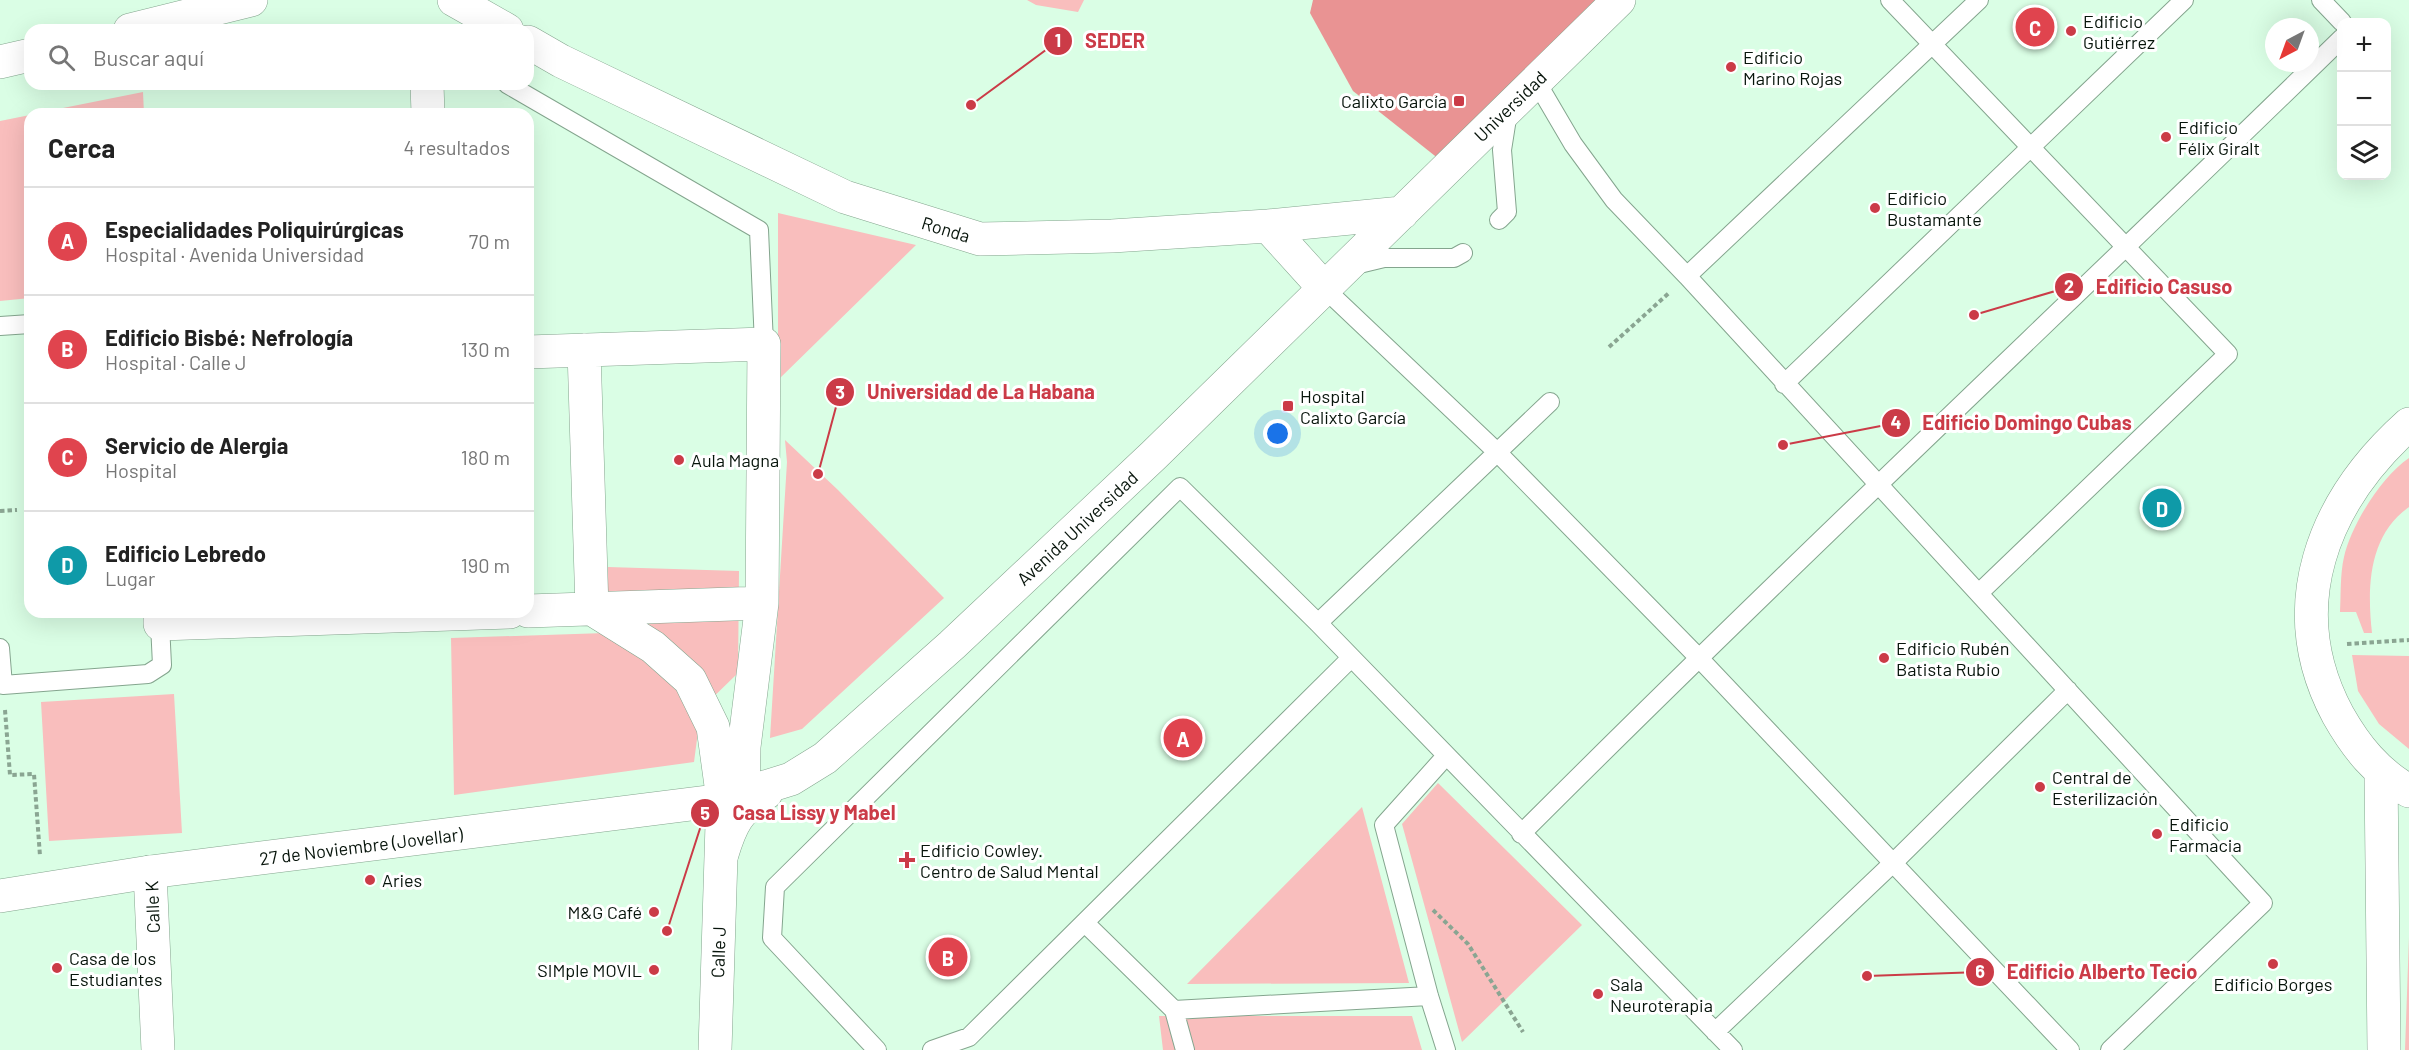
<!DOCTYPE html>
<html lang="es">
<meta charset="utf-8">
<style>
:root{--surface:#fff;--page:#f6f6f6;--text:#222;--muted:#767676;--line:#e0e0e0;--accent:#cb3b47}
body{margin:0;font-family:Barlow,sans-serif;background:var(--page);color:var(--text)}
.controls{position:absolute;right:18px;top:18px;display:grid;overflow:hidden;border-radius:12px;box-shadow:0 6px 24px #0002}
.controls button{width:54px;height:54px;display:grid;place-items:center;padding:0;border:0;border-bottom:2px solid var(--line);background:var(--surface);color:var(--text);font:30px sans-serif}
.compass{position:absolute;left:2265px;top:18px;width:54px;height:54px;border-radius:50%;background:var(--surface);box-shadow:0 6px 24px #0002;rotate:221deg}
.you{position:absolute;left:1278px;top:434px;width:21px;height:21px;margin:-15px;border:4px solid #fff;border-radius:50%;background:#1a73e8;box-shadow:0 0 0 9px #1a73e833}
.badge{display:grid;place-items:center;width:39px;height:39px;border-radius:50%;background:var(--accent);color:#fff;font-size:20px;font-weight:700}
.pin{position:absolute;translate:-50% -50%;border:3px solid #fff;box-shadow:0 2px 6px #0006}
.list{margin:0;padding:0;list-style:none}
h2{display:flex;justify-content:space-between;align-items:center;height:78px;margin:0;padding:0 24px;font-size:26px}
h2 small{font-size:20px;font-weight:400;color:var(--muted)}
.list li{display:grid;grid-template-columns:39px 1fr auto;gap:18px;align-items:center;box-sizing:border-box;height:108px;padding:0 24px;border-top:2px solid var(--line)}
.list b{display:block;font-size:22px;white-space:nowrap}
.list p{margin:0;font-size:20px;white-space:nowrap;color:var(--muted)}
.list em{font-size:20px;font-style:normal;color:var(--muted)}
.icon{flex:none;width:33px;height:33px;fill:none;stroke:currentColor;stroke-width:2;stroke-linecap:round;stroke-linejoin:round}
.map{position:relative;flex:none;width:2409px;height:1050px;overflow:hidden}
.search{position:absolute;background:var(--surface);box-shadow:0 6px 24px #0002;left:24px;top:24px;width:510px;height:66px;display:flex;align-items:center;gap:15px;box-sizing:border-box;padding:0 21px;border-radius:18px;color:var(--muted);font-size:22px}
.panel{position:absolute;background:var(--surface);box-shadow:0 6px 24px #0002;left:24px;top:108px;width:510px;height:510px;border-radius:18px}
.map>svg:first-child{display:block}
.green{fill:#f9bebd}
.forest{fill:#e99393}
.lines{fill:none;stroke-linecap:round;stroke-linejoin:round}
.service-casing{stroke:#84a58e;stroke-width:20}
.minor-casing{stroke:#84a58e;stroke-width:34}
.tertiary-casing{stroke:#84a58e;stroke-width:34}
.secondary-casing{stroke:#84a58e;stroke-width:34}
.primary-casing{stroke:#84a58e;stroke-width:34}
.path{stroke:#8aa592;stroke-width:4;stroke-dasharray:4.5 3;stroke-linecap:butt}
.service{stroke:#fff;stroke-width:18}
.minor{stroke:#fff;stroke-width:33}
.tertiary{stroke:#fff;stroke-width:33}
.secondary{stroke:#fff;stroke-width:33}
.primary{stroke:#fff;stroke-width:33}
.poi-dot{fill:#cb3b47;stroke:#fff;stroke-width:2}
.labels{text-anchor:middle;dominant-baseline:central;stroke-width:6;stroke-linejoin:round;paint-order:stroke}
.poi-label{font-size:18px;fill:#07140b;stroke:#fff;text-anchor:start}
.street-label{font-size:18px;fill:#07140b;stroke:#fff}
.leader{fill:none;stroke:#cb3b47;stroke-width:2}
.callout-dot{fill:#cb3b47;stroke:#fff;stroke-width:2}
.mark-label{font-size:18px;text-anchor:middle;font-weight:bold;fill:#fff}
.callout-label{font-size:20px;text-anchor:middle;font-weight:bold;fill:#cb3b47;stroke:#fff;stroke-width:6;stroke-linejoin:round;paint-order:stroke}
</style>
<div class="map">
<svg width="2409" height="1050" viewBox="0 0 2409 1050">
<rect width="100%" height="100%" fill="#dafee5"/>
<path class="green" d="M 1027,0 L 1084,0 L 1078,12 L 1036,5 Z
M 143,92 L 144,114 L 33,114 Z
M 30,115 L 30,298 L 0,301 L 0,121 Z
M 778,213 L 916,245 L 778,380 Z
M 785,440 L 838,490 L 944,598 L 802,729 L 770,738 L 787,462 Z
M 2409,458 L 2409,507 C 2368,536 2367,588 2372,633 L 2364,633 L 2356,612 L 2340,612 C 2341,595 2340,574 2344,557 C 2351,525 2382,476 2409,458 Z
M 608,567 L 739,571 L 738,673 L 701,709 L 694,762 L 454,795 L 451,638 L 605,633 Z
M 2352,655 L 2409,656 L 2409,749 L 2379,724 L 2358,691 Z
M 174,694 L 182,833 L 49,841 L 41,702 Z
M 1438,783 L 1582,925 L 1462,1042 L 1402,824 Z
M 1362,807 L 1409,983 L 1187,984 Z
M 2409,937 L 2409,1050 L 2405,1050 Z
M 1159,1016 L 1412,1016 L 1422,1050 L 1163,1050 Z"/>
<path class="forest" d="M 1313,0 L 1619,0 L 1449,167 L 1353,91 L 1310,13 Z"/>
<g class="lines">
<defs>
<path id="service" d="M 1890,0 L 2228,354 L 1979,593
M 2321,0 L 2342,22
M 1536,81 L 1573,144 L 1614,200 L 1687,276 L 2263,903 L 2110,1050
M 507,84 L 759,230 L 764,344
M 1499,220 L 1507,212 L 1502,150 L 1508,112
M 1355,265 L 1384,258 L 1454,258 L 1463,253
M 1687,276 L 1979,0
M 1325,289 L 1497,452 L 1698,657 L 2070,1050
M 0,326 L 30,324
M 1784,384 L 2184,0
M 1318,623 L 1550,402
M 0,648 L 3,685 L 148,674 L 162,665 L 160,624
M 1445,757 L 1384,825 L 1429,996 L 1446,1050
M 1521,834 C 1791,564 2069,304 2342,38
M 1085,923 L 1174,1010 L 1429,996
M 1174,1010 L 1185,1050
M 1715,1032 L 1894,862 L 2068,690
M 877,1050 L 772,938 L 775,887 L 1180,487 L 1318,623 L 1733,1050
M 932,1050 L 969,1037 L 1350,659"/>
<path id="minor" d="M 427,84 L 428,114
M 584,350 L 592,609 L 653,647 L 690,680 L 713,727 L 723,800
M 528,352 L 764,344 L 762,603 L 744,747 L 743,795
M 528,611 L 762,603
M 160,612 L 160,624 L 510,612
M 150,872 L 158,1050"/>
<path id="tertiary" d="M 715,1050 L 722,824"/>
<path id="secondary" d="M 454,0 L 507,30
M 130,30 L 251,0
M 528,42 L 561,61 L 845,197 L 980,239 L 1112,236 L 1268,226 L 1402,213
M 0,62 L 30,55
M 1268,226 L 1325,289
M 722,854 C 731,824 738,809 766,793
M 0,896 L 150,872 L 723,800 L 791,779 L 825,758 L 952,645 L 1154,455 L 1619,0"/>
<path id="primary" d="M 2409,424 C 2323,501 2280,607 2338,715 C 2356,747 2377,773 2409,791
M 2381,773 L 2384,1050"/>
</defs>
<use href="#service" class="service-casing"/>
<use href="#minor" class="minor-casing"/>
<use href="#tertiary" class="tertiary-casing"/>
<use href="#secondary" class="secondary-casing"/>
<use href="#primary" class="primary-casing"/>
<path class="path" d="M 1609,347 L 1669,293
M 0,511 L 17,510
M 2347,644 L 2409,640
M 5,710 L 10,775 L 34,774 L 40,856
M 1433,910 L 1468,944 L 1523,1032"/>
<use href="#service" class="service"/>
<use href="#minor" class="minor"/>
<use href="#tertiary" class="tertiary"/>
<use href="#secondary" class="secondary"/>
<use href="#primary" class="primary"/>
</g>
<g class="poi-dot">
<circle cx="2071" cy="31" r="6"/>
<circle cx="1731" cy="67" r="6"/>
<rect x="1453" y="95" width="12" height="12" rx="3"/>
<circle cx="2166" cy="137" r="6"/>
<circle cx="1875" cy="208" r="6"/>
<rect x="1282" y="400" width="12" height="12" rx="3"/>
<circle cx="679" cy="460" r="6"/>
<circle cx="1884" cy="658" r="6"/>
<circle cx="2040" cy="787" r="6"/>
<circle cx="2157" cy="834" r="6"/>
<path d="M904 851h6v6h6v6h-6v6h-6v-6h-6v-6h6z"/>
<circle cx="370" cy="880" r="6"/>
<circle cx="654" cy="912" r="6"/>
<circle cx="2273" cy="964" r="6"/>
<circle cx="57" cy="968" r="6"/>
<circle cx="654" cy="970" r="6"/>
<circle cx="1598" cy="994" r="6"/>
</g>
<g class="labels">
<g class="poi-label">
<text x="2083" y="21">Edificio<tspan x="2083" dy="21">Gutiérrez</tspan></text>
<text x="1743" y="57">Edificio<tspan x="1743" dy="21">Marino Rojas</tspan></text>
<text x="1447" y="101" text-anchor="end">Calixto García</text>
<text x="2178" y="127">Edificio<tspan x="2178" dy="21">Félix Giralt</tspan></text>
<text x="1887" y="198">Edificio<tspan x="1887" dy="21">Bustamante</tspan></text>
<text x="1300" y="396">Hospital<tspan x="1300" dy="21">Calixto García</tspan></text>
<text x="691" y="460">Aula Magna</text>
<text x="1896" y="648">Edificio Rubén<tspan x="1896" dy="21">Batista Rubio</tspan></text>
<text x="2052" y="777">Central de<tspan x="2052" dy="21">Esterilización</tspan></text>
<text x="2169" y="824">Edificio<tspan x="2169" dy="21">Farmacia</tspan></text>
<text x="920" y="850">Edificio Cowley.<tspan x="920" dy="21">Centro de Salud Mental</tspan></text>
<text x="382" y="880">Aries</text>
<text x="642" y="912" text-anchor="end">M&amp;G Café</text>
<text x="69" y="958">Casa de los<tspan x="69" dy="21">Estudiantes</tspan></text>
<text x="642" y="970" text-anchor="end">SIMple MOVIL</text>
<text x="1610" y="984">Sala<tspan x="1610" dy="21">Neuroterapia</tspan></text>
<text x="2273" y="984" text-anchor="middle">Edificio Borges</text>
</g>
<g class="street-label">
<text transform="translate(1510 106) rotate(-44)">Universidad</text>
<text transform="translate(946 229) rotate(17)">Ronda</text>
<text transform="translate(1077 528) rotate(-43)">Avenida Universidad</text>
<text transform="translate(361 846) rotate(-7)">27 de Noviembre (Jovellar)</text>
<text transform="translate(152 907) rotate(-92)">Calle K</text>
<text transform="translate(718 952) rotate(-88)">Calle J</text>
</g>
</g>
<path class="leader" d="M971 105L1058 41M1974 315L2069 287M818 474L840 392M1783 445L1896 423M667 931L705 813M1867 976L1980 972"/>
<g class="callout-dot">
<circle cx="971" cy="105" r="6"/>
<circle cx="1974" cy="315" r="6"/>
<circle cx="818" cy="474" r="6"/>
<circle cx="1783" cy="445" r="6"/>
<circle cx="667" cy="931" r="6"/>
<circle cx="1867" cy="976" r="6"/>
<circle cx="1058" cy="41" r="15"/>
<circle cx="2069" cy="287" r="15"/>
<circle cx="840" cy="392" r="15"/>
<circle cx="1896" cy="423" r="15"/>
<circle cx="705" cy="813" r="15"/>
<circle cx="1980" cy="972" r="15"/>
</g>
<g class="mark-label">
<text x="1058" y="47">1</text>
<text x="2069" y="293">2</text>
<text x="840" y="399">3</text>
<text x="1896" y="429">4</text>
<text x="705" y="820">5</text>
<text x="1980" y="978">6</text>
</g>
<g class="callout-label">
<text x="1115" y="48">SEDER</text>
<text x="2164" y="294">Edificio Casuso</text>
<text x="981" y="399">Universidad de La Habana</text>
<text x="2027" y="430">Edificio Domingo Cubas</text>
<text x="814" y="820">Casa Lissy y Mabel</text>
<text x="2102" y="979">Edificio Alberto Tecio</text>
</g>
</svg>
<div class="controls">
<button>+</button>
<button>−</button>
<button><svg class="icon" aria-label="layers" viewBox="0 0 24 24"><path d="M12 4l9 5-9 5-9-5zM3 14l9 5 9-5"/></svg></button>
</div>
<svg class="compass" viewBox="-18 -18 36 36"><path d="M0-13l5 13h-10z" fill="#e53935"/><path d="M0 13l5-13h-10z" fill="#767676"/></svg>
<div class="you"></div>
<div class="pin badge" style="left:1183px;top:738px;background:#e0444e">A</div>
<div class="pin badge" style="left:948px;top:957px;background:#e0444e">B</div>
<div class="pin badge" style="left:2035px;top:27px;background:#e0444e">C</div>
<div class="pin badge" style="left:2162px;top:508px;background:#0f9aa8">D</div>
<div class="search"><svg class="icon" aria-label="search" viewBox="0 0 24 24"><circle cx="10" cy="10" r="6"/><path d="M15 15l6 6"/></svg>Buscar aquí</div>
<section class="panel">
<h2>Cerca<small>4 resultados</small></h2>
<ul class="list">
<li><span class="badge" style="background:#e0444e">A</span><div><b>Especialidades Poliquirúrgicas</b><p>Hospital · Avenida Universidad</p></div><em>70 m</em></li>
<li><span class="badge" style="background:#e0444e">B</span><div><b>Edificio Bisbé: Nefrología</b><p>Hospital · Calle J</p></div><em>130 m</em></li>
<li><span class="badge" style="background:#e0444e">C</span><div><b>Servicio de Alergia</b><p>Hospital</p></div><em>180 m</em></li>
<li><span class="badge" style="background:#0f9aa8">D</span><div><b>Edificio Lebredo</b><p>Lugar</p></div><em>190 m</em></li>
</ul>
</section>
</div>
